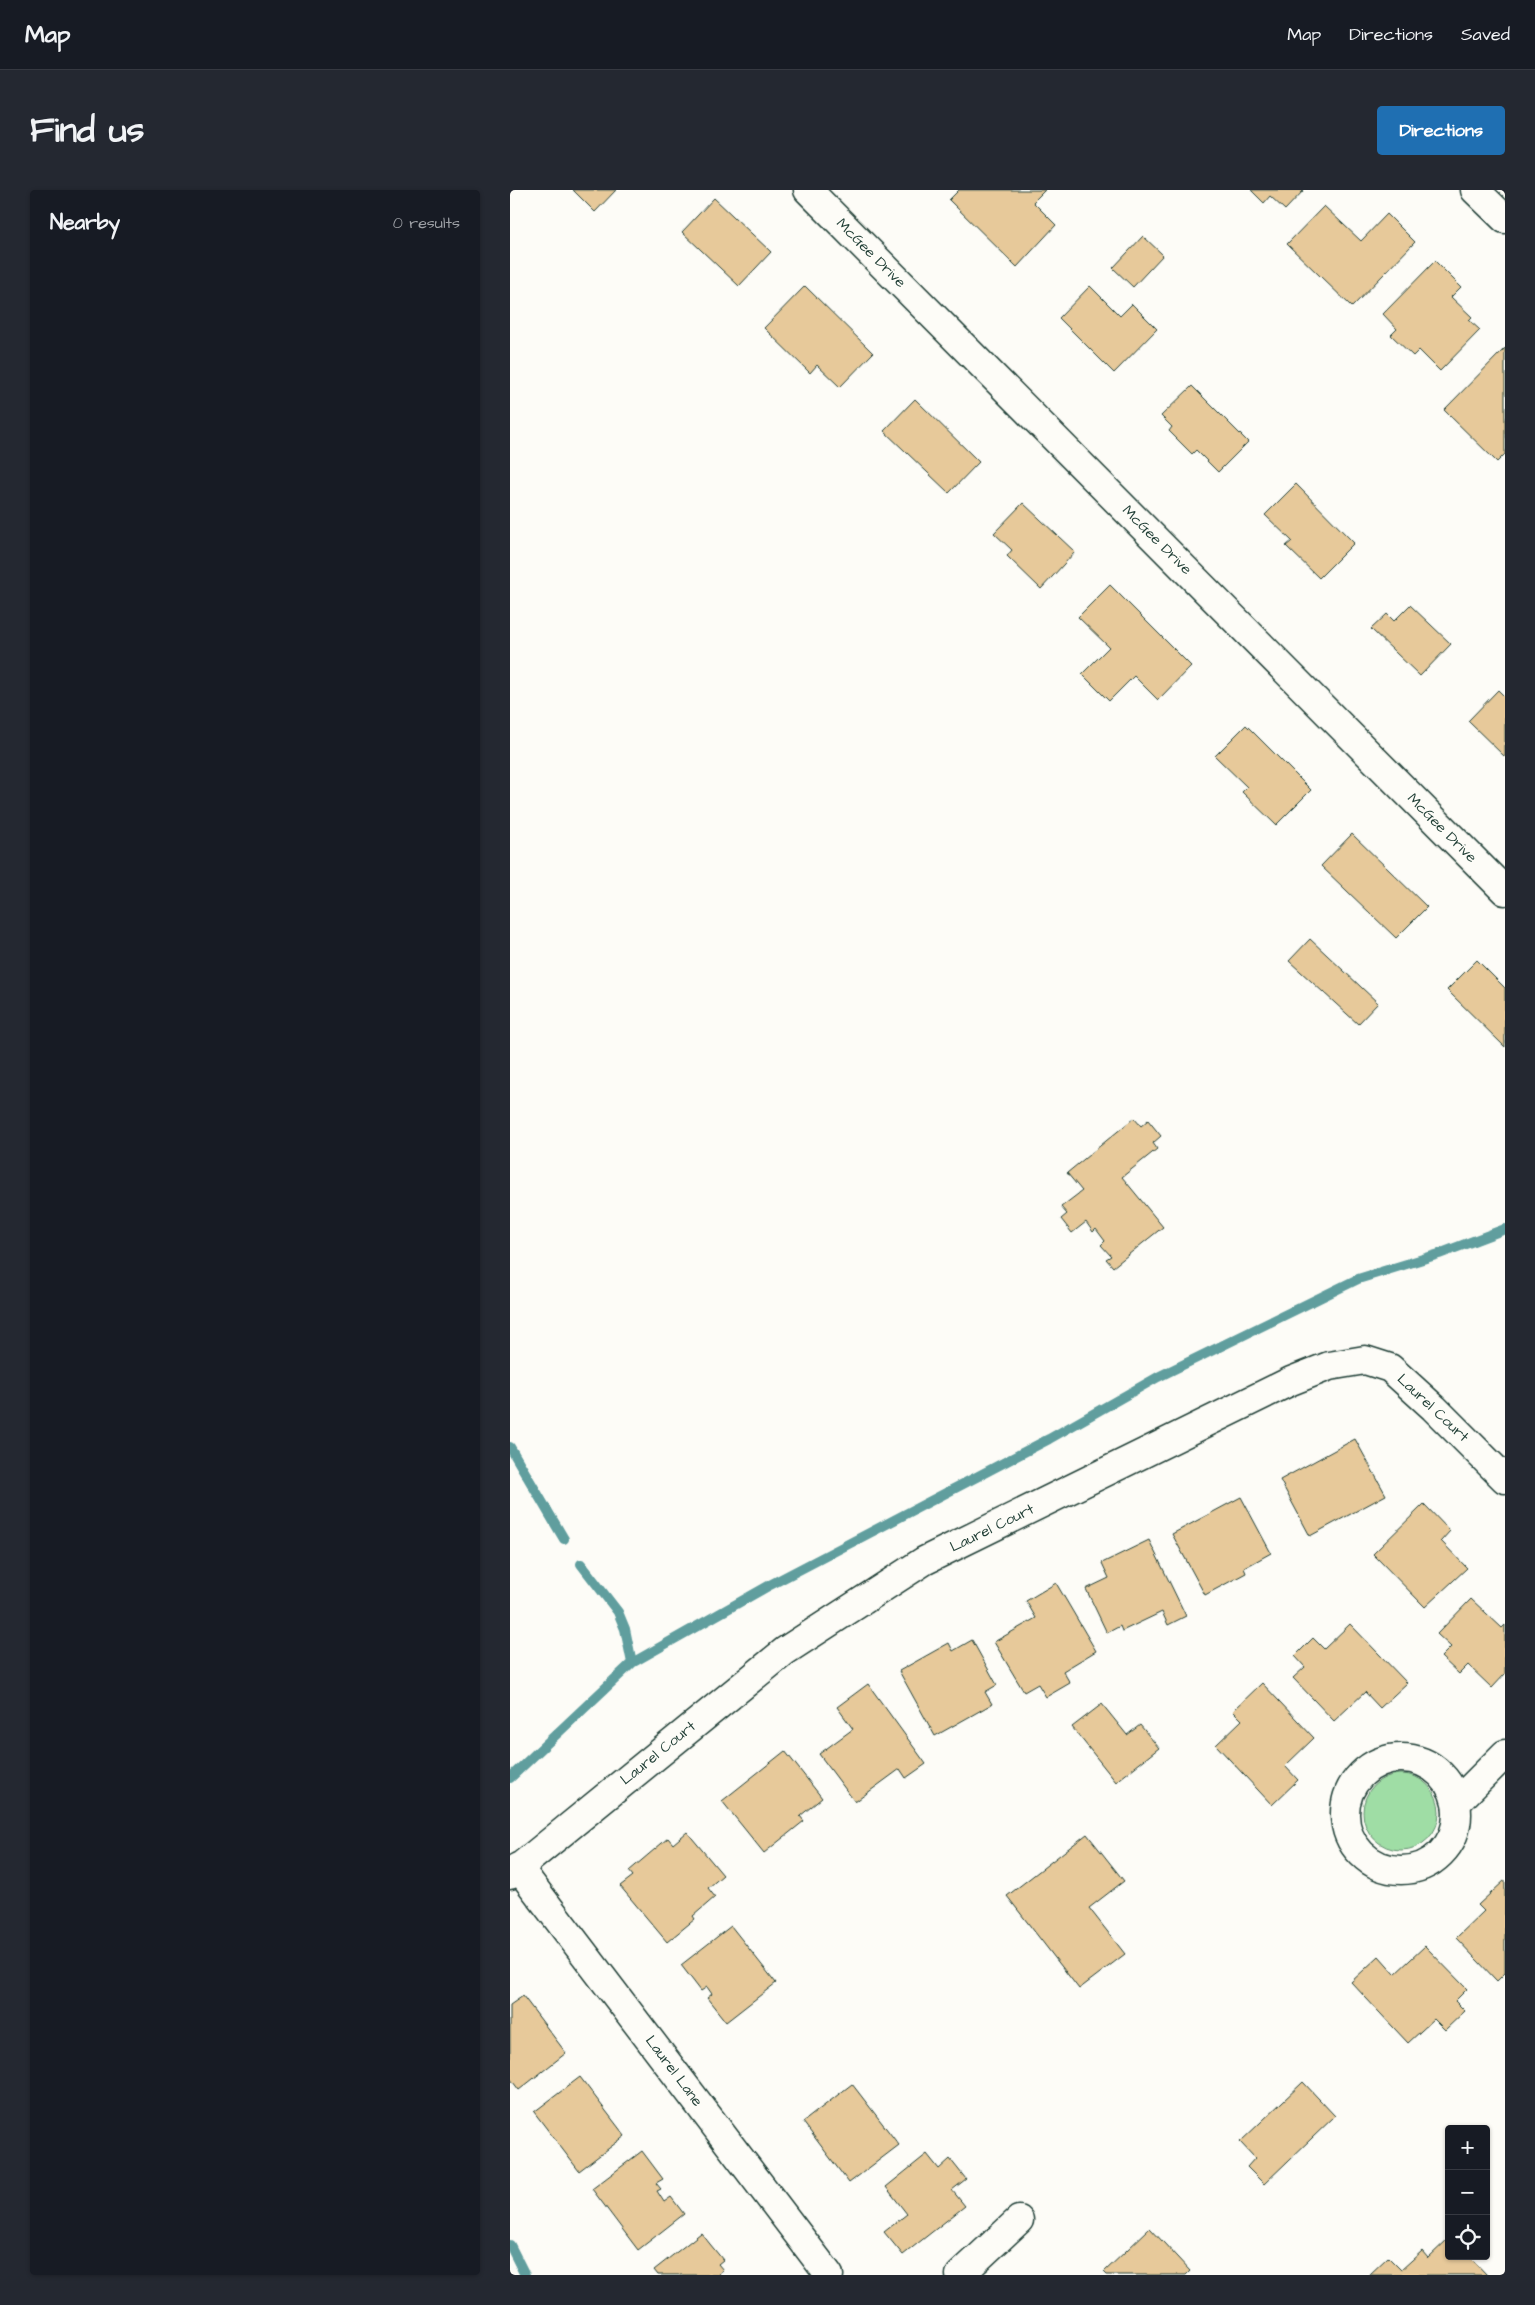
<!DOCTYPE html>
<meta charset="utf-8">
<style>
:root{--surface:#171b24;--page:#242831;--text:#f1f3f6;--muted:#9ea1a6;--line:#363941;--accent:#1f6fb2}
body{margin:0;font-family:"Architects Daughter",sans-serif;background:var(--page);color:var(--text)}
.controls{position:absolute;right:15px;bottom:15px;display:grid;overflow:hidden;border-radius:5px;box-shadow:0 1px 4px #0004}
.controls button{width:45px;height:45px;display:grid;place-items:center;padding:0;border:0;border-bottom:1px solid var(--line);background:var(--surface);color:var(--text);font:25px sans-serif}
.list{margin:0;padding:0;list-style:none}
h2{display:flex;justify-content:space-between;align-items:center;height:65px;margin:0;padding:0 20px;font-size:21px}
h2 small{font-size:16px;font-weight:400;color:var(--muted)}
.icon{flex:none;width:28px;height:28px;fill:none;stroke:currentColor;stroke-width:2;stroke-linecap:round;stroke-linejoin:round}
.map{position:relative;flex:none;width:995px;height:2085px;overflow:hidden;border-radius:5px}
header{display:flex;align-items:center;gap:30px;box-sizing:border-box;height:70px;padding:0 25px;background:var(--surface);border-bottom:1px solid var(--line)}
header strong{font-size:24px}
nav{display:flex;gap:28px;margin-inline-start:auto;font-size:18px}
.intro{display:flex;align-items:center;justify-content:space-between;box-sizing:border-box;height:120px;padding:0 30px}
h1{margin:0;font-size:35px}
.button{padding:12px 22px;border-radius:5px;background:var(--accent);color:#fff;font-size:18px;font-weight:700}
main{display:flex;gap:30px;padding:0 30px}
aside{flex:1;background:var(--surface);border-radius:5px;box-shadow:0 1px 4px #0004}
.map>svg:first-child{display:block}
.green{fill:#9fdda5;stroke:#5f8d6c}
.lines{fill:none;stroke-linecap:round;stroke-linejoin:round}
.stream{stroke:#619e9e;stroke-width:10}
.building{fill:#e7c99a;stroke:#1f3d34}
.street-casing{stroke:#1f3d34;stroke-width:31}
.street{stroke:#fdfcf7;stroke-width:28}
.labels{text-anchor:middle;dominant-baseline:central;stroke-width:4;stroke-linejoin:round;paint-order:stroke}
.street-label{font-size:15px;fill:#1f3d34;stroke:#fdfcf7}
</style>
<header>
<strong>Map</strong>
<nav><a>Map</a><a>Directions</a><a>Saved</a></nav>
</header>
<div class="intro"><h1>Find us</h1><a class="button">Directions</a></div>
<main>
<aside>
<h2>Nearby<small>0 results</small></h2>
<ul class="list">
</ul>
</aside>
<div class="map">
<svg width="995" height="2085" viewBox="0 0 995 2085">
<rect width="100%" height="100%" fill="#fdfcf7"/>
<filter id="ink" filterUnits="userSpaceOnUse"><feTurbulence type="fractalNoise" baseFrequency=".02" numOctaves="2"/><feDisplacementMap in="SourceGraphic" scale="10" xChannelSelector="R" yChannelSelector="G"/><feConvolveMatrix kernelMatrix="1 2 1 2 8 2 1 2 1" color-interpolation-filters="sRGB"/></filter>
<g filter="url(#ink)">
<path class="green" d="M853 1622a38 38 0 1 1 76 0a38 38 0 1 1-76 0Z"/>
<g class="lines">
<path class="stream" d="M 0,1257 L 54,1349
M 71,1374 L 108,1422 L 115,1439 L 122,1473
M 0,1588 L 122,1473 L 260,1395 L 539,1249 L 648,1187 L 848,1089 L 929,1064 L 995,1039
M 0,2055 L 15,2085"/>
</g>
<path class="building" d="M 63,0 L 106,0 L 85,22 Z
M 449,0 L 535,0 L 523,12 L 546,35 L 507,77 L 439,10 Z
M 741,0 L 794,0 L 775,20 L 760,6 L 754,13 Z
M 204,8 L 261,62 L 229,96 L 172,42 Z
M 814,16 L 851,51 L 877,24 L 905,52 L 842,117 L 777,54 Z
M 633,46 L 653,65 L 623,97 L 603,78 Z
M 925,71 L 951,97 L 941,107 L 962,127 L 959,130 L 970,140 L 930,181 L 909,160 L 903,166 L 881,145 L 887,139 L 873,124 Z
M 295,96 L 363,163 L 330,197 L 307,175 L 300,183 L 254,138 Z
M 580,96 L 610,126 L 622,114 L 647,139 L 604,183 L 549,128 Z
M 995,158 L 995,264 L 987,272 L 934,220 Z
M 682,196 L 738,252 L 708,282 L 686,260 L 682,264 L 659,241 L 662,237 L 651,226 Z
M 405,209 L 469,272 L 439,303 L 374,241 Z
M 786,294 L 844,353 L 809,388 L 776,356 L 782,351 L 755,325 Z
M 513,313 L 565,362 L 531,399 L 497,366 L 502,360 L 484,343 Z
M 600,395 L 681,476 L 648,510 L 624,486 L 599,511 L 572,484 L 599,457 L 568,427 Z
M 900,415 L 941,454 L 910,486 L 861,439 L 877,424 L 884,431 Z
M 988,500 L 995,507 L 995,567 L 958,531 Z
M 736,535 L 801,600 L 766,635 L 732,602 L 737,597 L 705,566 Z
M 842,644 L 917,717 L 886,748 L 811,676 Z
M 800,749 L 868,813 L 848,834 L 779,771 Z
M 967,770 L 995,798 L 995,857 L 937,800 Z
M 624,928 L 631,936 L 638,930 L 651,946 L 643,953 L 647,959 L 612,987 L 653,1037 L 603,1077 L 596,1069 L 601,1066 L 591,1055 L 595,1051 L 586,1039 L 583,1042 L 576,1032 L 562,1043 L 551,1029 L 557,1024 L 551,1017 L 572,1001 L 557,983 Z
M 845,1249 L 876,1305 L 800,1346 L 770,1290 Z
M 731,1307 L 761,1363 L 734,1378 L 736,1383 L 695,1405 L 662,1344 Z
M 914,1314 L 940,1341 L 931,1351 L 957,1378 L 915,1417 L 863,1364 Z
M 639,1350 L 676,1426 L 658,1435 L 652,1422 L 612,1441 L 610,1436 L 597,1443 L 576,1399 L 599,1388 L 592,1373 Z
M 546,1393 L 586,1461 L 553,1481 L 560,1493 L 536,1507 L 528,1494 L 514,1502 L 484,1452 L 526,1428 L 516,1411 Z
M 961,1409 L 992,1438 L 995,1435 L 995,1484 L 982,1498 L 958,1475 L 949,1484 L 931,1467 L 941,1457 L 927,1444 Z
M 840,1434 L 897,1493 L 870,1518 L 855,1502 L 824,1531 L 783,1488 L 795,1477 L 785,1466 L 803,1448 L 814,1459 Z
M 462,1450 L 487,1495 L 475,1502 L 482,1514 L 425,1546 L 389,1481 L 439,1453 L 443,1461 Z
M 752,1493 L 804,1548 L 775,1576 L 788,1590 L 762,1615 L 706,1555 L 732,1530 L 723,1521 Z
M 358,1494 L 416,1574 L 396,1588 L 390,1579 L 345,1612 L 309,1564 L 343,1539 L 327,1517 Z
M 592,1514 L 617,1545 L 630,1535 L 649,1558 L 606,1592 L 562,1537 Z
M 275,1561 L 312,1608 L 290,1626 L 294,1631 L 254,1663 L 212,1611 Z
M 177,1642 L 213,1685 L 198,1698 L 205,1707 L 183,1726 L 185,1729 L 157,1752 L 110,1696 L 123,1686 L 119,1681 L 158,1648 L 163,1654 Z
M 577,1644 L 614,1691 L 579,1718 L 615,1764 L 569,1799 L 497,1706 Z
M 995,1690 L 995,1783 L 987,1791 L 946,1748 L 974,1721 L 968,1715 Z
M 221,1736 L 266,1793 L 216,1832 L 197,1808 L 202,1804 L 197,1797 L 191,1801 L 171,1775 Z
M 915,1756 L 957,1799 L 945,1811 L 955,1821 L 935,1840 L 924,1829 L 898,1853 L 841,1792 L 869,1766 L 885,1784 Z
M 13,1806 L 56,1863 L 9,1900 L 0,1888 L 0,1815 Z
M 70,1887 L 115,1946 L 69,1981 L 24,1922 Z
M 793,1892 L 825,1926 L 754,1994 L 737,1977 L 745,1968 L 730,1952 Z
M 342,1894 L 389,1955 L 339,1993 L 293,1932 Z
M 132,1961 L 153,1989 L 146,1993 L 151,1999 L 147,2001 L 154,2012 L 161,2007 L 174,2024 L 128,2060 L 82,1999 Z
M 417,1964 L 429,1979 L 440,1969 L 456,1989 L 442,2000 L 455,2016 L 393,2065 L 374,2042 L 397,2024 L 376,1997 Z
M 640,2038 L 680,2081 L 676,2085 L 597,2085 L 594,2082 Z
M 191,2043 L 213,2070 L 208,2074 L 213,2080 L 209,2083 L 210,2085 L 148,2085 L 144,2080 Z
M 939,2048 L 939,2066 L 959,2066 L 977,2085 L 859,2085 L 878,2067 L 891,2080 L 912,2061 L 918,2068 Z"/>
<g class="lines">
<defs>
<path id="street" d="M 298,0 L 995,701
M 965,0 L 995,29
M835 1624a56 56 0 1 1 112 0a56 56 0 1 1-112 0Z
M 946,1613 L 995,1564
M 8,1677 L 319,2085
M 0,1685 L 275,1461 L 414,1371 L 781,1191 L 819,1176 L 855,1170 L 880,1178 L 924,1218 L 995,1289
M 450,2085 L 509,2030"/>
</defs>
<use href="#street" class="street-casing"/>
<use href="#street" class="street"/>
</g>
</g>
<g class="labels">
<g class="street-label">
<text transform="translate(361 63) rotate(45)">McGee Drive</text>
<text transform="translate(647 350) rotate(45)">McGee Drive</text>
<text transform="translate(932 638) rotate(45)">McGee Drive</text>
<text transform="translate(923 1218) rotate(43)">Laurel Court</text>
<text transform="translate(482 1338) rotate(-26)">Laurel Court</text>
<text transform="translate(148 1563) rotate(-39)">Laurel Court</text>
<text transform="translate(164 1881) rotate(53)">Laurel Lane</text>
</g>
</g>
</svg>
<div class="controls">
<button>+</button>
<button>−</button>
<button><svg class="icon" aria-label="locate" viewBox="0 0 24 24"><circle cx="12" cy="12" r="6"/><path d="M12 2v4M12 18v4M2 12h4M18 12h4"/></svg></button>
</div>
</div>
</main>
